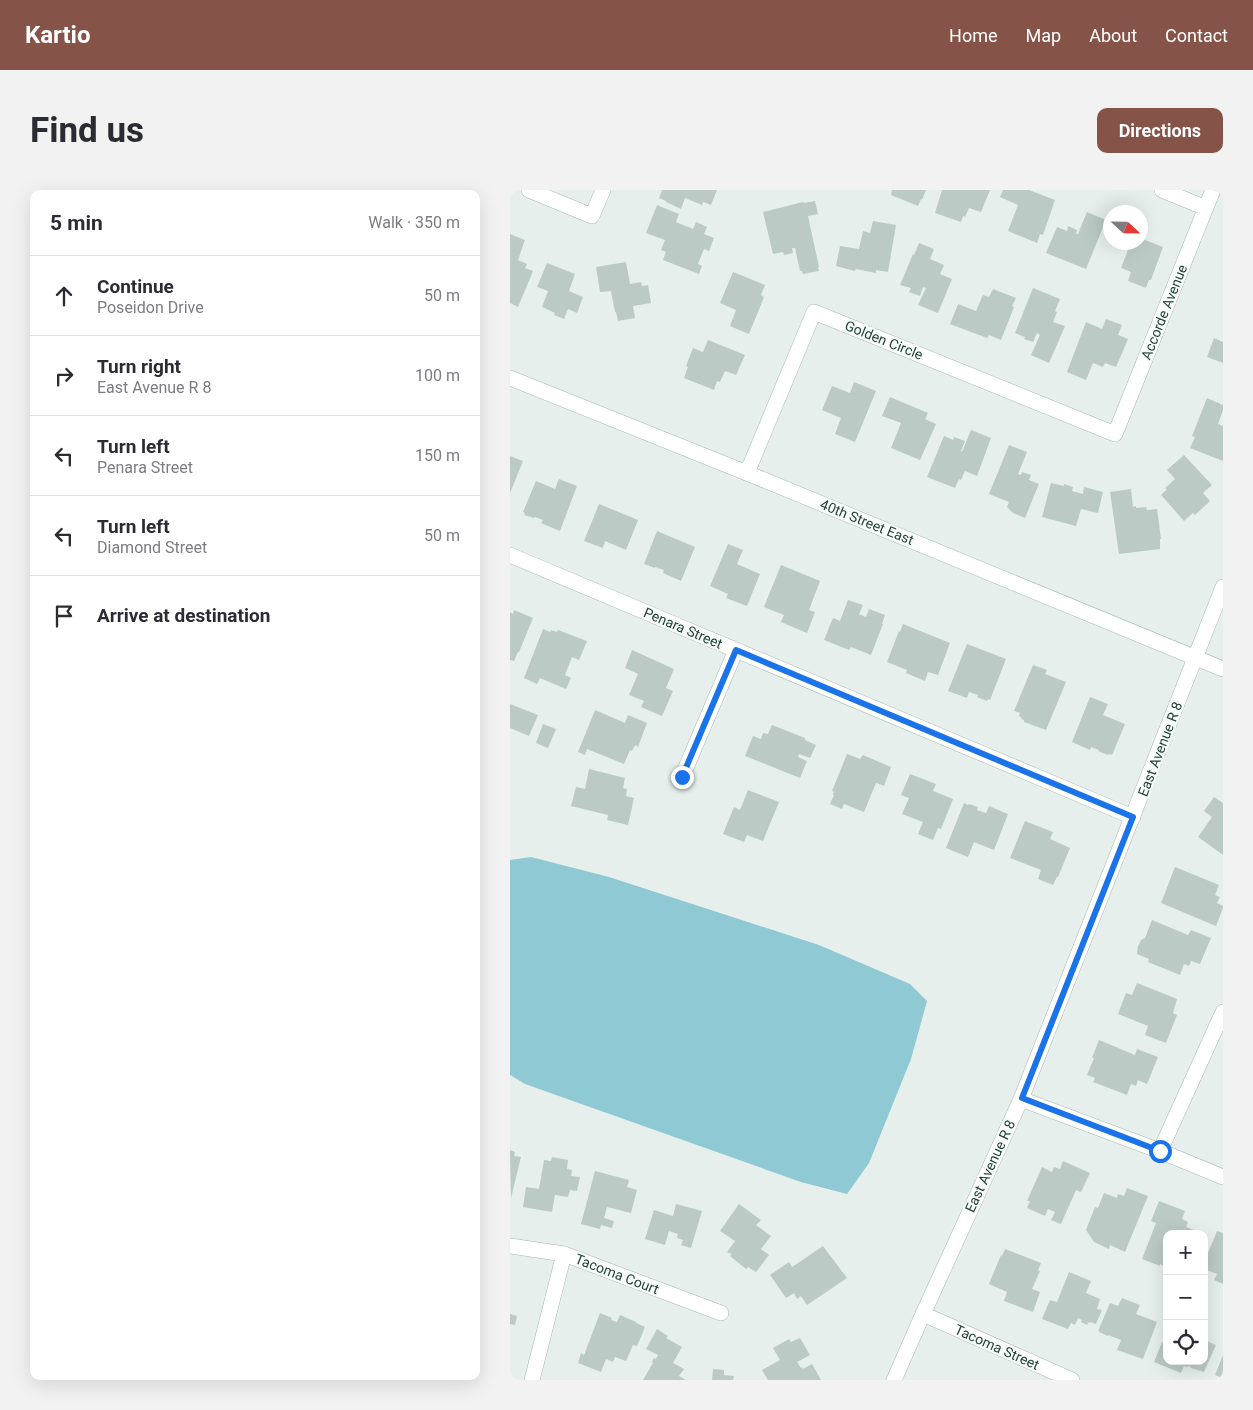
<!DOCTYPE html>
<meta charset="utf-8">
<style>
:root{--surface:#fff;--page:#f2f2f3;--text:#2b2b33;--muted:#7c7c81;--line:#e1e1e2;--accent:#855347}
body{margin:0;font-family:Roboto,sans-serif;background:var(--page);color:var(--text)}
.controls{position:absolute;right:15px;bottom:15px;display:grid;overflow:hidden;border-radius:10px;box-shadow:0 5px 20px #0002}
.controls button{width:45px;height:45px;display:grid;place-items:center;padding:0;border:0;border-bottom:1px solid var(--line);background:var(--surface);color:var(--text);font:25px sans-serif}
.compass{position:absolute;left:593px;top:15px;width:45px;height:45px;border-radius:50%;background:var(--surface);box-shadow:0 5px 20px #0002;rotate:112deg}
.stop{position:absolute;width:15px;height:15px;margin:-11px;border:4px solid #1a73e8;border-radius:50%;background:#fff}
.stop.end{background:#1a73e8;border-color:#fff;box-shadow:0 1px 5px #0008}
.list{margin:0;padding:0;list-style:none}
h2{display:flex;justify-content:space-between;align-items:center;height:65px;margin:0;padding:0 20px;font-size:21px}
h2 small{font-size:16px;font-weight:400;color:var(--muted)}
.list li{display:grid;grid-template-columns:32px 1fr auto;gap:15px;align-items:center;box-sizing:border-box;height:80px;padding:0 20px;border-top:1px solid var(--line)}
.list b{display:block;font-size:19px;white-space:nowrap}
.list p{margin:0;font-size:16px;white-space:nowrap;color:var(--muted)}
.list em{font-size:16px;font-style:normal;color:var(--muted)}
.icon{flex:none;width:28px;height:28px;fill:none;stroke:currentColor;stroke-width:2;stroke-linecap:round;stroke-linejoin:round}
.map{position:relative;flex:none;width:713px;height:1190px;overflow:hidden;border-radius:10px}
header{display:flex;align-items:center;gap:30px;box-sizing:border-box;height:70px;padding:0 25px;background:var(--accent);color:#fff}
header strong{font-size:24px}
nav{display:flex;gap:28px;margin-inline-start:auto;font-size:18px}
.intro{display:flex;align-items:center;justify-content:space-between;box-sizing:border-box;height:120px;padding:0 30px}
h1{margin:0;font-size:35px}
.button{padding:12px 22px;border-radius:10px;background:var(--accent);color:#fff;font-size:18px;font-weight:700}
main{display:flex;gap:30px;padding:0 30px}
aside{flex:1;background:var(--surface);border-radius:10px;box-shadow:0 5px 20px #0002}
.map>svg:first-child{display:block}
.water{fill:#8ec9d4}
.building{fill:#bbcac4}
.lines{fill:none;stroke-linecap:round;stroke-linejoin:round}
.minor-casing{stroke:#a8b8b2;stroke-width:16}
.tertiary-casing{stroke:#a8b8b2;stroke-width:16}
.secondary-casing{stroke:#a4bbb3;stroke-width:16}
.minor{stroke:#fff;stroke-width:15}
.tertiary{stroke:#fff;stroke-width:15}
.secondary{stroke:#fff;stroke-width:15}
.route{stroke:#1a73e8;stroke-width:6}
.labels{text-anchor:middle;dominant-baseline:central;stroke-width:4.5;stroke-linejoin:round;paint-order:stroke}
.street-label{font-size:14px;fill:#24423a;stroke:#f7fbf9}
</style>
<header>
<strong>Kartio</strong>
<nav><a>Home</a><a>Map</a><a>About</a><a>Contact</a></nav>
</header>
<div class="intro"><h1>Find us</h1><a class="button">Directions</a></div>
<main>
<aside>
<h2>5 min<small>Walk · 350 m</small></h2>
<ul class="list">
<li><svg class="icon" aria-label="ahead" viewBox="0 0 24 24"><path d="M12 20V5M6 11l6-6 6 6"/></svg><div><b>Continue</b><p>Poseidon Drive</p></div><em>50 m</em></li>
<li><svg class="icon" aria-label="right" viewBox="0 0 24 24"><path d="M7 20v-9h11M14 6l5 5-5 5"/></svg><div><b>Turn right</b><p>East Avenue R 8</p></div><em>100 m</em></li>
<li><svg class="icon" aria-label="left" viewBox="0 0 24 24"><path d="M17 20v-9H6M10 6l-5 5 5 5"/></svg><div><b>Turn left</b><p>Penara Street</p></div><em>150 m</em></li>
<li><svg class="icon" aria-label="left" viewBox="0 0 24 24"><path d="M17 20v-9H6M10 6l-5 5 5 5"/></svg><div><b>Turn left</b><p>Diamond Street</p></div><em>50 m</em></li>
<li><svg class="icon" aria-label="arrive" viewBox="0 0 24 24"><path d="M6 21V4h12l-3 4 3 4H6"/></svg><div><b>Arrive at destination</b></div></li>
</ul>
</aside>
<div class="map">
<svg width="713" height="1190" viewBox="0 0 713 1190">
<rect width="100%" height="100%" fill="#e6efeb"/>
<path class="water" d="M 21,667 L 99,687 L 309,755 L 400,794 L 417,811 L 401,869 L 359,973 L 337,1004 L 291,992 L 15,894 L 0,885 L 0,670 Z"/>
<path class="building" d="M 152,0 L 207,0 L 201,15 L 193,12 L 192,15 L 175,8 L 171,19 L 156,12 L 156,11 L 149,8 Z
M 382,0 L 416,0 L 412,10 L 411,9 L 408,16 L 381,5 Z
M 432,0 L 480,0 L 471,22 L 459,18 L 455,27 L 453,26 L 451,32 L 425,23 Z
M 493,0 L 519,0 L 545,10 L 533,45 L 530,44 L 527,53 L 498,41 L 508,15 L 490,7 Z
M 305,11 L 308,24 L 298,26 L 309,77 L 308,77 L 309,81 L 293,84 L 292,81 L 290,81 L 285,58 L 282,58 L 283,63 L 274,65 L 273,62 L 263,64 L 253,22 L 293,12 L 294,13 Z
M 147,15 L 169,24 L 166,32 L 183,39 L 186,32 L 197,37 L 194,44 L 204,48 L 199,61 L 194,59 L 188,74 L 192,76 L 189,84 L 153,70 L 156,62 L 151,60 L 155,50 L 136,43 Z
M 577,22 L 596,30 L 576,79 L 536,63 L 547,37 L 557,41 L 558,36 L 567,40 L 566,44 L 568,44 Z
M 363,31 L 386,35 L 378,82 L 366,80 L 366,83 L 346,79 L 345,81 L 326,76 L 330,56 L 349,59 L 353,41 L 360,43 Z
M 0,44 L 15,50 L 8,70 L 17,74 L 15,78 L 23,81 L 8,117 L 0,113 Z
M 630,48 L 653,57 L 641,90 L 639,90 L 636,98 L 618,91 L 621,82 L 611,78 L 618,60 L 599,53 L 630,52 Z
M 409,53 L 424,59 L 420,69 L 434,75 L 430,84 L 442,89 L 428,123 L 408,115 L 416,98 L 413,97 L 410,106 L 399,102 L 401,98 L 390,95 L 403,64 L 404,65 Z
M 116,72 L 120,94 L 131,92 L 132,96 L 138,95 L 141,113 L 123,116 L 125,128 L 108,131 L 106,122 L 105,122 L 101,101 L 90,102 L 86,77 Z
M 37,73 L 65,84 L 59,101 L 73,107 L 67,123 L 58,119 L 54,129 L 44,125 L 45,123 L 32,117 L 38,101 L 27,97 Z
M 223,82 L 255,95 L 251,105 L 254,107 L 239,144 L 220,136 L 226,120 L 210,113 Z
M 523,98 L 550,109 L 545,121 L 547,122 L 543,132 L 555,136 L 539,173 L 521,165 L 530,145 L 527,143 L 523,152 L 514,149 L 515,147 L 505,143 Z
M 483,99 L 506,108 L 502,116 L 504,117 L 491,150 L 479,145 L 477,148 L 440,134 L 448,114 L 466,121 L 473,105 L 479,107 Z
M 596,129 L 612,135 L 608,145 L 618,149 L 606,177 L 595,173 L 593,177 L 583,173 L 576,190 L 557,182 L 576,132 L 592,139 Z
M 704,148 L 713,152 L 713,173 L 697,167 Z
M 198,150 L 235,165 L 226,185 L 215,181 L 210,192 L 207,191 L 204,200 L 174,188 L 178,177 L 176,176 L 183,158 L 193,162 Z
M 344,192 L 366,201 L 345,252 L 325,244 L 331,228 L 312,220 L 322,196 L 340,203 Z
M 380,207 L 418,223 L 415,229 L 426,234 L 410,270 L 381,258 L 391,233 L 372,226 Z
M 697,208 L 713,215 L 713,220 L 708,234 L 713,236 L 713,271 L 680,258 L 685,247 L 682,246 Z
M 461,240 L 481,248 L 467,286 L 455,281 L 451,290 L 449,289 L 445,298 L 417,287 L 434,246 L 443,250 L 444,247 L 455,251 L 451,261 L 452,262 Z
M 499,255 L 517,262 L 508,284 L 511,285 L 512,282 L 521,285 L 519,290 L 529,294 L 515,328 L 503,323 L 497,317 L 499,312 L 479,304 Z
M 674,265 L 702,295 L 693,303 L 700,311 L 685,325 L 683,323 L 674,331 L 651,305 L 657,299 L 655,298 L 665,289 L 657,280 Z
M 0,266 L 13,271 L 0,303 Z
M 49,289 L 67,296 L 50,341 L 31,333 L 33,330 L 25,327 L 24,328 L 14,325 L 15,323 L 13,322 L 26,291 L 45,299 Z
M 541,293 L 554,296 L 554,294 L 563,297 L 562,301 L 573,304 L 574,297 L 593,302 L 588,323 L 571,319 L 566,336 L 532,327 Z
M 621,299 L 623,317 L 626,316 L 626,318 L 636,317 L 637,320 L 647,319 L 651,349 L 650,349 L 650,359 L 609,364 L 600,302 Z
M 89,314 L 128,330 L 116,360 L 95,351 L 93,358 L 74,351 Z
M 147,341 L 185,357 L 171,391 L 153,383 L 154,380 L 145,377 L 145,378 L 134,374 Z
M 218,354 L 233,360 L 227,374 L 250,384 L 237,416 L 216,408 L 218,404 L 200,396 Z
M 271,375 L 310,391 L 299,420 L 305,422 L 297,443 L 271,432 L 274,425 L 254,417 Z
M 338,410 L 353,415 L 349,424 L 356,427 L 359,419 L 375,425 L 372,434 L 373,434 L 361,465 L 341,457 L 339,460 L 314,450 L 323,428 L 330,431 Z
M 4,420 L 23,428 L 9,462 L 8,462 L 4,471 L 0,470 L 0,422 L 3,424 Z
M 393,434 L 440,453 L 428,485 L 418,482 L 415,491 L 396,483 L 397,480 L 377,472 L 389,441 L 390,442 Z
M 33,439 L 40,442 L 41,440 L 47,442 L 48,440 L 77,451 L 69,470 L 62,467 L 55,485 L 61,488 L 56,499 L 30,488 L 27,494 L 14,488 Z
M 457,454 L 496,469 L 480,510 L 478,509 L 477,511 L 467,507 L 468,505 L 459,502 L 457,508 L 438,501 Z
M 122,460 L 164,479 L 156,498 L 163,501 L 152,526 L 131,517 L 134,511 L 119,505 L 128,484 L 115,478 Z
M 523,475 L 537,480 L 535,484 L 556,492 L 536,540 L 514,532 L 514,530 L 511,529 L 512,528 L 509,526 L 510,523 L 504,521 Z
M 580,507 L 598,514 L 593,525 L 615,534 L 602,565 L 599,564 L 598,565 L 588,561 L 589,560 L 581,557 L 580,560 L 562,552 Z
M 0,514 L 28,525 L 19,546 L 0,538 Z
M 85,520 L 115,533 L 118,525 L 137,533 L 128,557 L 125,555 L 122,561 L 120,560 L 114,574 L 77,559 L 75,565 L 68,562 Z
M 33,534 L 46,539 L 38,558 L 26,553 Z
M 262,535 L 295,548 L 295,550 L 306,555 L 300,568 L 289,564 L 288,567 L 297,571 L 290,588 L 235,566 L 243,546 L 251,549 L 253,543 L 258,544 Z
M 337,564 L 350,569 L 353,565 L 381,577 L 374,596 L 366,593 L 354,622 L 334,614 L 332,619 L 320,614 L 324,605 L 323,604 L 324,602 L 322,601 Z
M 79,579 L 115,588 L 113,598 L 117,599 L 116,606 L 124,608 L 118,635 L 97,630 L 98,625 L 61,616 L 66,597 L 75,599 Z
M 400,584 L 426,594 L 423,601 L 443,609 L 431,639 L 428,638 L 423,650 L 408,644 L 413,632 L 392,624 L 399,608 L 391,605 Z
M 238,600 L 269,612 L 253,651 L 237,645 L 234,652 L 213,644 L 224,617 L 230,620 Z
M 704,607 L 713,613 L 713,665 L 688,647 L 702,627 L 694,621 Z
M 454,613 L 458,615 L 459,614 L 468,617 L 467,620 L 476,623 L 479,616 L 498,624 L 484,660 L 464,652 L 458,667 L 436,658 Z
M 515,631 L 543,642 L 540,649 L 560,658 L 548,687 L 547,687 L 543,695 L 528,689 L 531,680 L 500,668 Z
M 665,677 L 709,695 L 705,705 L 710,707 L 707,713 L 713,716 L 713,718 L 706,736 L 651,713 Z
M 642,730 L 678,745 L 681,740 L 701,748 L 690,774 L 681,771 L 679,776 L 674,774 L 670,785 L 638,772 L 639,769 L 627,764 L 628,756 L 631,750 L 635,748 Z
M 627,793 L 667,809 L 663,823 L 667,825 L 656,853 L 635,845 L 638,836 L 608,824 L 616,803 L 622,805 Z
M 589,850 L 625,865 L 627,859 L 648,867 L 637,894 L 628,890 L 626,896 L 621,894 L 617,905 L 583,892 L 585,888 L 577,885 L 584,868 L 582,868 Z
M 0,960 L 5,962 L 4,966 L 11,967 L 1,1008 Z
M 42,967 L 58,970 L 57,979 L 62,980 L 61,986 L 70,987 L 67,1001 L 60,1000 L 58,1007 L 45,1005 L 42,1022 L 13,1017 L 16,997 L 29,999 L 34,970 L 41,971 Z
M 553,971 L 580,983 L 571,1002 L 566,1000 L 551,1034 L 541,1030 L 545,1022 L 538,1019 L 535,1026 L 517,1018 L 520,1011 L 517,1011 L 532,977 L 542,982 L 544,977 L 550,979 Z
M 85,981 L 119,990 L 117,997 L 127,1000 L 121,1023 L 97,1017 L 94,1028 L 104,1031 L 102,1038 L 91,1035 L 90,1039 L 71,1034 Z
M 617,998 L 638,1006 L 615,1062 L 600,1055 L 599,1059 L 584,1052 L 576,1040 L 585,1017 L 588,1018 L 594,1003 L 607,1008 L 608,1004 L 614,1006 Z
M 649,1011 L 675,1021 L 672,1029 L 678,1032 L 676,1037 L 686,1041 L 685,1044 L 657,1044 L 657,1077 L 650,1074 L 650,1076 L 632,1069 L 646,1033 L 641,1031 Z
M 166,1014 L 192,1021 L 181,1058 L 171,1055 L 173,1050 L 167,1048 L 168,1044 L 159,1041 L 155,1055 L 135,1049 L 144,1020 L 163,1026 Z
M 229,1014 L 251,1030 L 246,1035 L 261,1046 L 251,1059 L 259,1065 L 246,1082 L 238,1077 L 236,1079 L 220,1066 L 222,1064 L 217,1062 L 225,1051 L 210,1041 Z
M 707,1041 L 713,1043 L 713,1094 L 704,1090 L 707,1084 L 694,1079 L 694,1073 Z
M 313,1056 L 337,1088 L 297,1115 L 291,1106 L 287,1109 L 284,1103 L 276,1108 L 260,1085 L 279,1072 L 282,1077 Z
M 495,1059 L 531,1073 L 528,1080 L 530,1081 L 522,1099 L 530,1102 L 523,1122 L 494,1111 L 497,1102 L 479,1094 L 491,1065 L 492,1066 Z
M 559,1082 L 581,1091 L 576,1103 L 590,1109 L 587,1119 L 592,1120 L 586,1134 L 580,1132 L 580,1133 L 578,1132 L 577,1135 L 571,1132 L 572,1130 L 568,1128 L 565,1135 L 561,1133 L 558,1139 L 532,1129 L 540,1110 L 547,1112 Z
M 612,1108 L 630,1115 L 626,1124 L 647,1132 L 633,1169 L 607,1160 L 611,1150 L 598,1145 L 598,1146 L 589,1142 L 589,1141 L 588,1141 L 600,1113 L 608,1116 Z
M 90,1123 L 102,1128 L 101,1130 L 107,1132 L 110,1125 L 126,1132 L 126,1133 L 135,1137 L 127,1156 L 123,1155 L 116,1171 L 105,1167 L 103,1172 L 96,1169 L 91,1182 L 68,1173 L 71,1163 L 74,1165 Z
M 0,1124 L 7,1126 L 5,1135 L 0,1134 Z
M 147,1139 L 158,1146 L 156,1148 L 172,1157 L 163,1173 L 174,1179 L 169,1186 L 176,1190 L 133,1190 L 143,1173 L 142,1172 L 144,1168 L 146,1169 L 148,1165 L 136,1159 Z
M 290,1148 L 300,1165 L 287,1172 L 291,1178 L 292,1177 L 293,1179 L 302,1174 L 311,1190 L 258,1190 L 252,1180 L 270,1170 L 263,1158 L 279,1149 L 281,1152 Z
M 694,1150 L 706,1155 L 694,1182 L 681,1178 L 681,1177 L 678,1176 L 677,1177 L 674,1176 L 671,1183 L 644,1172 L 652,1152 L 657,1154 L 657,1171 L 694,1171 Z
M 713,1165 L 713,1188 L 705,1185 Z
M 203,1179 L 214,1180 L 214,1185 L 224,1186 L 223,1190 L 202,1190 Z"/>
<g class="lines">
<defs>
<path id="minor" d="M 19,0 L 82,26 L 93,0
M 652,0 L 696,18
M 237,283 L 304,122 L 605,244 L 703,0
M 0,365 L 623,627
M 172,587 L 226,460
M 511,909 L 650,961 L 713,987
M 650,961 L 713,822
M 0,1056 L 54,1064 L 211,1123
M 413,1124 L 562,1190
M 22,1190 L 54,1064"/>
<path id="tertiary" d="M 384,1190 L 413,1124 L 511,909 L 713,397"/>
<path id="secondary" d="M 0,188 L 237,283 L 713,479"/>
</defs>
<use href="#minor" class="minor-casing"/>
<use href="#tertiary" class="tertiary-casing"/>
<use href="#secondary" class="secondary-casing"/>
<use href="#minor" class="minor"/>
<use href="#tertiary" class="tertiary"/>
<use href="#secondary" class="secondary"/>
</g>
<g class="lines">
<path class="route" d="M 172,587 L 226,460 L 623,627 L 512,908 L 650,961"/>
</g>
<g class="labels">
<g class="street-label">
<text transform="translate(654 122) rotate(-68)">Accorde Avenue</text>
<text transform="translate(374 150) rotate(22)">Golden Circle</text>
<text transform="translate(357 332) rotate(22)">40th Street East</text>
<text transform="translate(173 438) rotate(23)">Penara Street</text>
<text transform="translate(650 559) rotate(-69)">East Avenue R 8</text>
<text transform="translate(480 976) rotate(-65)">East Avenue R 8</text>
<text transform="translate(107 1084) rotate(21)">Tacoma Court</text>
<text transform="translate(487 1157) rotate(24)">Tacoma Street</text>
</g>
</g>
</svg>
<div class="controls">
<button>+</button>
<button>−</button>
<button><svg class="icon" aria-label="locate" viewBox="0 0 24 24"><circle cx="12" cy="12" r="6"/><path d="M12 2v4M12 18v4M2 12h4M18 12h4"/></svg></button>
</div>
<svg class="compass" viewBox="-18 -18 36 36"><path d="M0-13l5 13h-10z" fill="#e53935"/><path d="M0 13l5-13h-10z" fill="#7c7c81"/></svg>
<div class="stop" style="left:650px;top:961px"></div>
<div class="stop end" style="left:172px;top:587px"></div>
</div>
</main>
